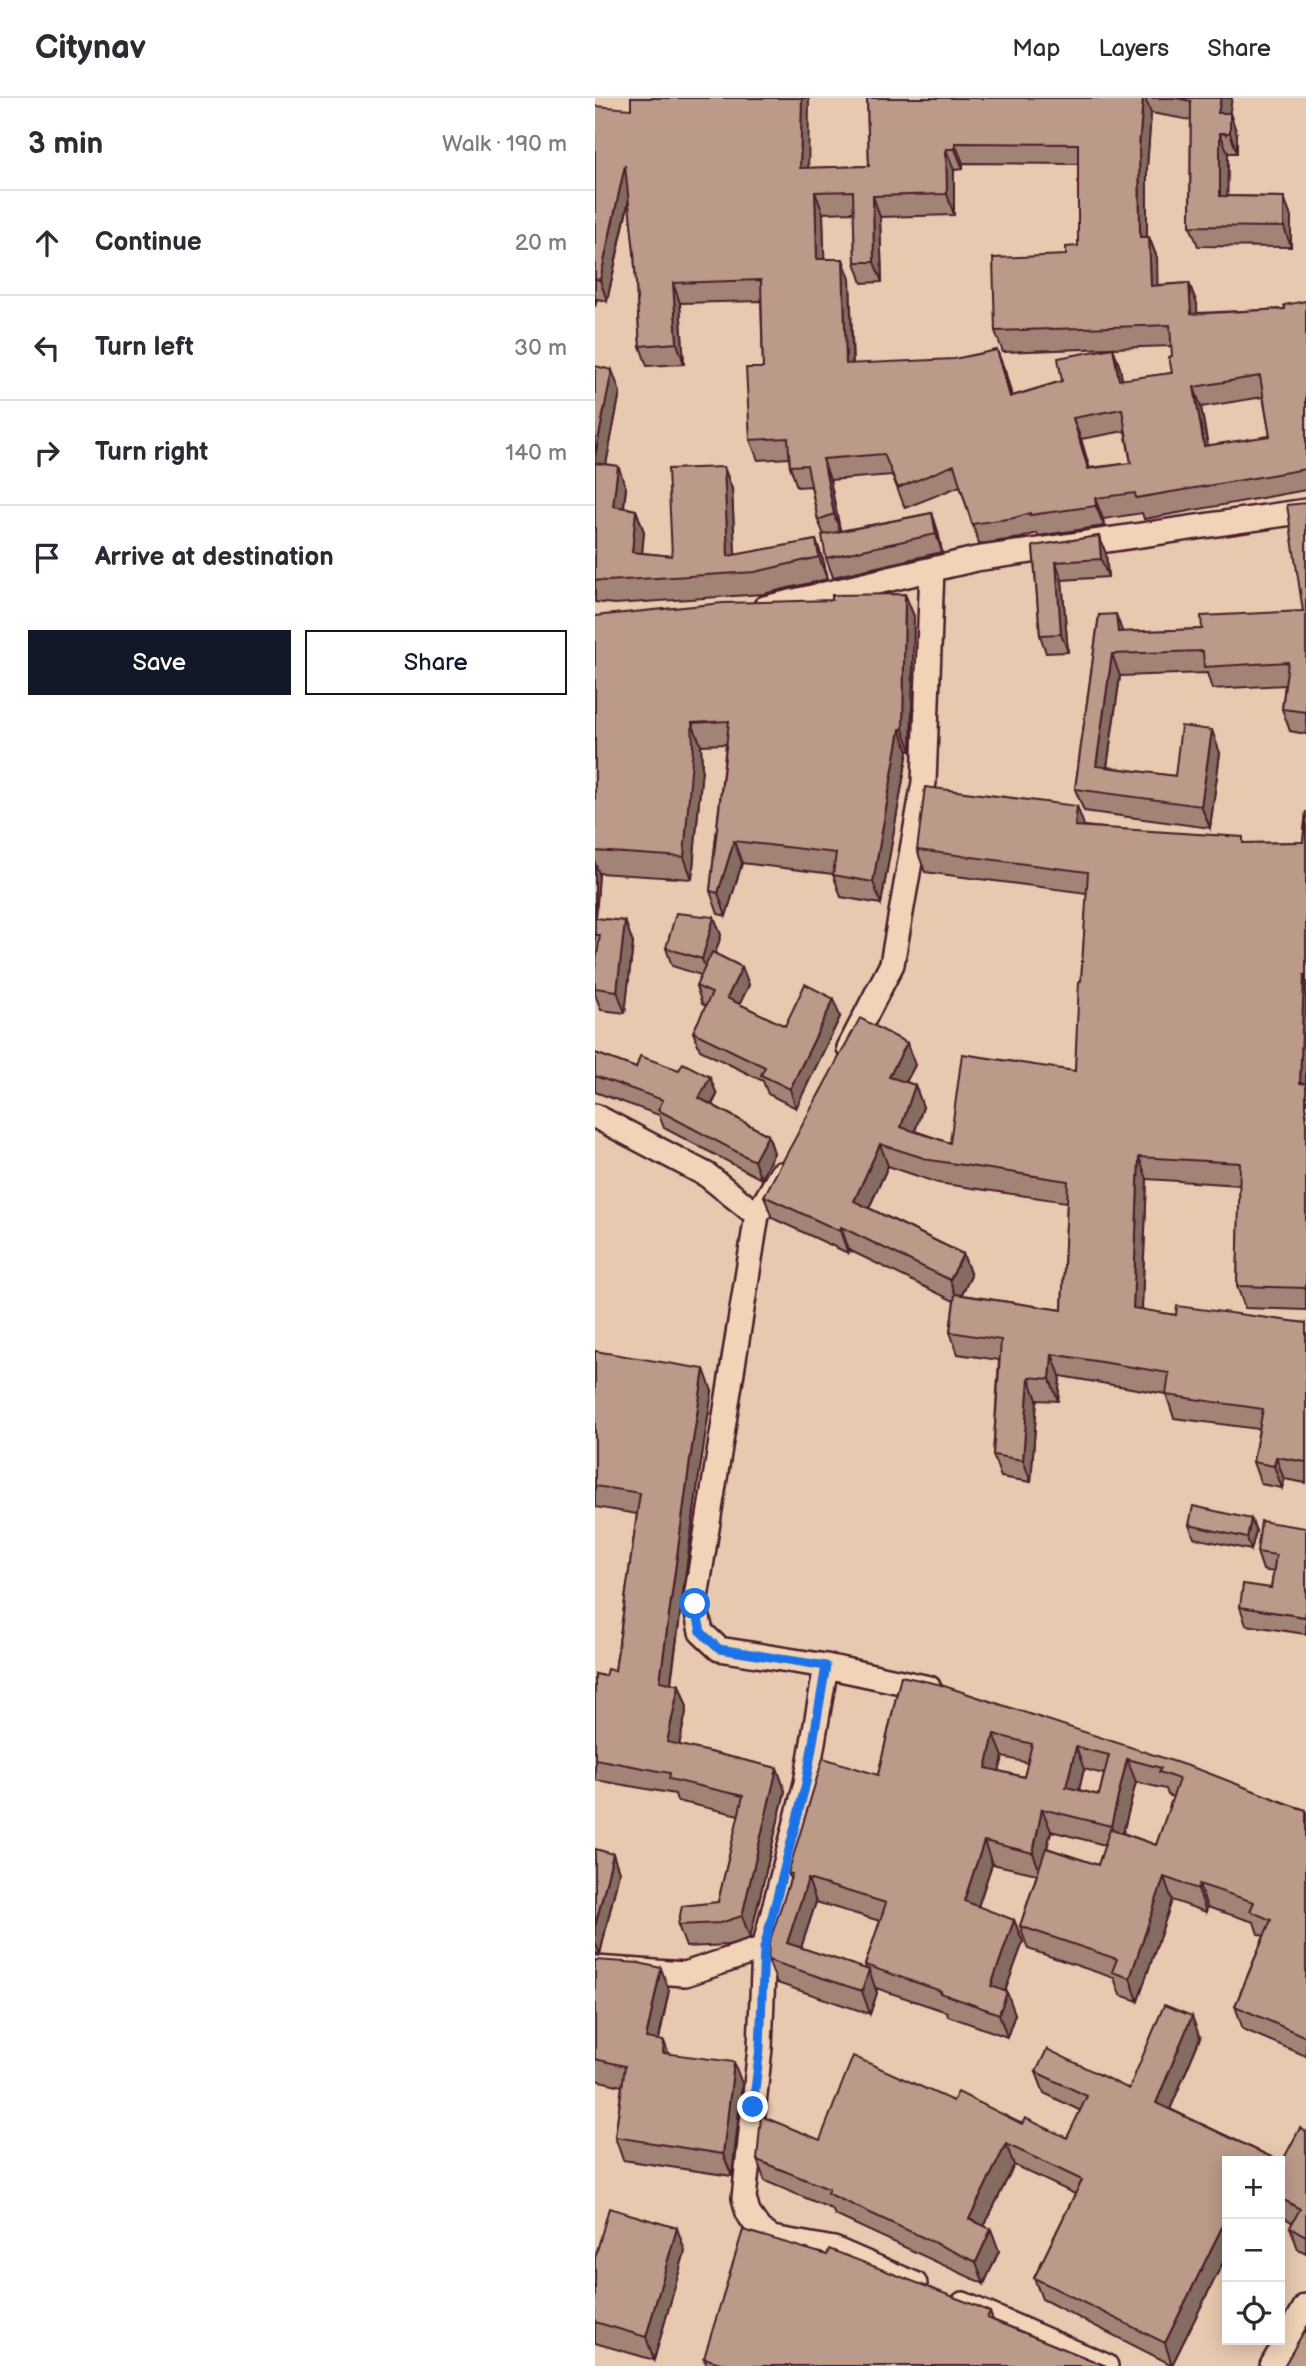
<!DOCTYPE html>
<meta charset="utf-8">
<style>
:root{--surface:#fff;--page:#f2f2f3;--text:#2b2b33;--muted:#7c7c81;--line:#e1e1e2;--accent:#111827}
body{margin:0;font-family:"Balsamiq Sans",sans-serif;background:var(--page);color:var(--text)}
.controls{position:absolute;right:21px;bottom:21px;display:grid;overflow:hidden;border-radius:0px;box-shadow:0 4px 18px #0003}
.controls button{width:63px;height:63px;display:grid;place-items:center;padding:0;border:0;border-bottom:2px solid var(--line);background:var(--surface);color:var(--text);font:35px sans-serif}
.stop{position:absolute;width:21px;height:21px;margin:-16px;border:5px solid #1a73e8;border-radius:50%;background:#fff}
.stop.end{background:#1a73e8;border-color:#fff;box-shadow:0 2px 7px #0008}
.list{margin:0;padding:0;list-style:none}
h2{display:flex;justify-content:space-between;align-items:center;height:91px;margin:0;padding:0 28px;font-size:30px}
h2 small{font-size:23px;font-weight:400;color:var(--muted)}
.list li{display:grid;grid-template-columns:46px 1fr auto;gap:21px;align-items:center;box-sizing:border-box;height:105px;padding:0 28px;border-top:2px solid var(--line)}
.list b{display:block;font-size:26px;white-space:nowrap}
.list em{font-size:23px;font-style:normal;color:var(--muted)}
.actions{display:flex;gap:14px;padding:21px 28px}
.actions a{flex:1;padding:16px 0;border:2px solid var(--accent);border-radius:0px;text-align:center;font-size:24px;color:var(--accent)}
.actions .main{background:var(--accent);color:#fff}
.icon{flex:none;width:38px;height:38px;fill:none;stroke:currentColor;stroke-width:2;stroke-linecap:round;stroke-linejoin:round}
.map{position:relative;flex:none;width:711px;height:2268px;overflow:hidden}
header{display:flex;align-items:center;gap:42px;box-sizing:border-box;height:98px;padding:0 35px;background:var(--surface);border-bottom:2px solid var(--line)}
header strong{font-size:33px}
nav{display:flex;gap:38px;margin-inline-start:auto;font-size:24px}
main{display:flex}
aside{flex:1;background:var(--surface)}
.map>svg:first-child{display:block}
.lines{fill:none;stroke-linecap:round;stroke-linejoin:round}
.minor-casing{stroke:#4a1f2b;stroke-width:28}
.minor{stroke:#f1d4b7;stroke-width:23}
.wall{fill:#a28477;stroke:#4a1f2b;stroke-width:2;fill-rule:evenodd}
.shaded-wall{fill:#846c61;stroke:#4a1f2b;stroke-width:2}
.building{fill:#bc9a8a;stroke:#4a1f2b;stroke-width:2;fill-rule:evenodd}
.route{stroke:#1a73e8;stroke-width:9}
</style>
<header>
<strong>Citynav</strong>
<nav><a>Map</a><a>Layers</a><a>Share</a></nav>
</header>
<main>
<aside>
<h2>3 min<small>Walk · 190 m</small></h2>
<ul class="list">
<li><svg class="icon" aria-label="ahead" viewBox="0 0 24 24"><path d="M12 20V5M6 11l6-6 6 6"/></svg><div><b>Continue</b></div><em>20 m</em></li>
<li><svg class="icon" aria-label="left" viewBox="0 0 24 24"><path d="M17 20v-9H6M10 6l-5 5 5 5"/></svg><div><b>Turn left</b></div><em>30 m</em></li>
<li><svg class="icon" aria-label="right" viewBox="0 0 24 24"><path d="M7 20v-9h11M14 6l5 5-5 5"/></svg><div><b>Turn right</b></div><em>140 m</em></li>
<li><svg class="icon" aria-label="arrive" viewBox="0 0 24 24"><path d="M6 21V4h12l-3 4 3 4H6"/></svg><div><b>Arrive at destination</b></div></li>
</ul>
<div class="actions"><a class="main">Save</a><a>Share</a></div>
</aside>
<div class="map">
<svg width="711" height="2268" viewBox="0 0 711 2268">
<rect width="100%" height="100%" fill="#e7c9af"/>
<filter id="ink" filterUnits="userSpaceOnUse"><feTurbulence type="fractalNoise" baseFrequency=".0143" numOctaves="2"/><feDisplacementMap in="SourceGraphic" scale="14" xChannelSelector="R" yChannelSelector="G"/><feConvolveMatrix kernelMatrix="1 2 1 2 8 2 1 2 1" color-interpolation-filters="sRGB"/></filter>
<g filter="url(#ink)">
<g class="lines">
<defs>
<path id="minor" d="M 170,510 L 381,461 L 711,413
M 254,950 L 297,866 L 329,684 L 337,471
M 0,1018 L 112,1077 L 162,1117
M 186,1076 L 162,1117 L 100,1506 L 106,1534 L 124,1551 L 231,1568 L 334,1590
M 231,1568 L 211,1685 L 169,1850 L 165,1950 L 149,2100 L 153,2115 L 164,2131 L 177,2140 L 239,2151 L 320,2186
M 0,1870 L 90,1876 L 169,1850
M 368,2206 L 511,2268
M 677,2268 L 711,2208"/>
</defs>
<use href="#minor" class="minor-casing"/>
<use href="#minor" class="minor"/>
</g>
<path class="wall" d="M 272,0 L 637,0 L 634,15 L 642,36 L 642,55 L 633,55 L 632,98 L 689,99 L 696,119 L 696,149 L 603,148 L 595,128 L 596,22 L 556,15 L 552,69 L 552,139 L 554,139 L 562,160 L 562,187 L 594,185 L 602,206 L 602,215 L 690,211 L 711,203 L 711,392 L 549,421 L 547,415 L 508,421 L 509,428 L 443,438 L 442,435 L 426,440 L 384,446 L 365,388 L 310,410 L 297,377 L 235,382 L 245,433 L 337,415 L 343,434 L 347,454 L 238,479 L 231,460 L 229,437 L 223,422 L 216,388 L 202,389 L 195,368 L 194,360 L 163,362 L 155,342 L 168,270 L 166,203 L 85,205 L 89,266 L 52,268 L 45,248 L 39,154 L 34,103 L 12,203 L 2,201 L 0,209 L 0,8 L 213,70 L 274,68 ZM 368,65 L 483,66 L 483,148 L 471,157 L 400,233 L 408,254 L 517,250 L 467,283 L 417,298 L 410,273 L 258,266 L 255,181 L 229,161 L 228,115 L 259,114 L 260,164 L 267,185 L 287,184 L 285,119 L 359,117 L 359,72 L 368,71 ZM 577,248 L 577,275 L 527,282 L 525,270 L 518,250 ZM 668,299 L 675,338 L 613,348 L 606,309 ZM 530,333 L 536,365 L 494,370 L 486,341 Z
M 0,268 L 25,294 L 11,366 L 23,368 L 31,390 L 29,409 L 41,412 L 49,434 L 47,455 L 77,458 L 129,369 L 137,391 L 140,457 L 221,442 L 229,465 L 232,481 L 168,496 L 20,506 L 0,504 Z
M 711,405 L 711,636 L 695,633 L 687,611 L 690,587 L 617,591 L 612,575 L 525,578 L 512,669 L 580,678 L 625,655 L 615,730 L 489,713 L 480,691 L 504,517 L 527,534 L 607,531 L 708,513 Z
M 504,438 L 511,456 L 513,479 L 467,482 L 473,554 L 451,555 L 445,537 L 438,448 Z
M 0,518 L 319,518 L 316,653 L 313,653 L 286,806 L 246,799 L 238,776 L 147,765 L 131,818 L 123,816 L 115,793 L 131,646 L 106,647 L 107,670 L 97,781 L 4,775 L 1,821 L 30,823 L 38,845 L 30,915 L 6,912 L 0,896 L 0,871 L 2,858 L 0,858 Z
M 711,713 L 711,1212 L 650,1210 L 642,1188 L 645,1087 L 552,1081 L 547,1212 L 581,1217 L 711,1225 L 711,1385 L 689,1381 L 687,1390 L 666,1386 L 658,1364 L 664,1331 L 579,1320 L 571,1296 L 465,1278 L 463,1303 L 442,1302 L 436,1384 L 406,1379 L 398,1357 L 404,1262 L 363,1256 L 355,1234 L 359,1203 L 254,1152 L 253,1155 L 177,1120 L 169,1098 L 320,967 L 311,984 L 320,987 L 328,1009 L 320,1033 L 355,1045 L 480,973 L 492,795 L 330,774 L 322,752 L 490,728 L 650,745 L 708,744 ZM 293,1068 L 343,1085 L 472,1104 L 467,1212 L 366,1197 L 376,1178 L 368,1156 L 274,1110 Z
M 119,819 L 126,837 L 120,856 L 147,869 L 154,887 L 144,906 L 190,928 L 245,919 L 201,1010 L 173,996 L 168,983 L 105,952 L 98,934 L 111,908 L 107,906 L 101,888 L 106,877 L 77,868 L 71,850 Z
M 0,955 L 41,970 L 84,972 L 115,979 L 122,997 L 117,1007 L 173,1037 L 179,1055 L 166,1081 L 69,1030 L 64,1017 L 0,994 Z
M 0,1253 L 117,1293 L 103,1384 L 76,1585 L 84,1587 L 92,1609 L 84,1647 L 182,1670 L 190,1693 L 155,1840 L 133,1847 L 91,1849 L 83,1827 L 123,1804 L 144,1717 L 82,1703 L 80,1696 L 0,1682 L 0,1576 L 10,1578 L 20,1573 L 42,1416 L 0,1409 Z
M 656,1421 L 661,1433 L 656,1452 L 599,1440 L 594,1427 Z
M 711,1430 L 711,1536 L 651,1527 L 645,1509 L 676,1490 L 679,1474 L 668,1472 L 662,1454 Z
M 306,1578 L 711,1712 L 711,1958 L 648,1931 L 640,1908 L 669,1838 L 663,1836 L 659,1824 L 612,1809 L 611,1814 L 577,1802 L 543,1903 L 525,1897 L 519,1880 L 433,1851 L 425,1828 L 442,1776 L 397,1766 L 383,1809 L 419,1822 L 428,1844 L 410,1893 L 420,1916 L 412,1939 L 353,1918 L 352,1914 L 281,1890 L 282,1895 L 275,1916 L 182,1885 L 173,1862 L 195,1781 L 193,1775 L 283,1677 ZM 408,1659 L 433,1665 L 429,1679 L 404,1673 ZM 489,1671 L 509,1676 L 504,1697 L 484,1692 ZM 541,1684 L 571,1691 L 573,1697 L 578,1699 L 561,1747 L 528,1735 ZM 456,1733 L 510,1747 L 503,1767 L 452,1750 ZM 221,1804 L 285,1823 L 270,1867 L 272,1872 L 206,1850 Z
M 0,1751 L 18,1756 L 24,1774 L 5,1856 L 0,1855 Z
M 0,1862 L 74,1892 L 64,1942 L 74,1955 L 147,1986 L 137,2078 L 28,2062 L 20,2039 L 27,1988 L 0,1982 Z
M 605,1940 L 575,2011 L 687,2064 L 711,2034 L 711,2155 L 703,2151 L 695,2129 L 698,2125 L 685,2117 L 685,2063 L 632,2063 L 632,2156 L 577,2267 L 447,2201 L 439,2180 L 480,2096 L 419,2067 L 389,2128 L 404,2153 L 389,2186 L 240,2117 L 237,2111 L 170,2083 L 162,2062 L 225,2042 L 358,2003 L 472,2040 L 486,2013 L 449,1995 L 441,1974 L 534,1991 Z
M 90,2153 L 59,2262 L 0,2245 L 0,2160 Z
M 395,2214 L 398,2222 L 511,2268 L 112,2268 L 109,2260 Z"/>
<path class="shaded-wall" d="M 207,0 L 214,0 L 213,91 L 205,70 Z
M 548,0 L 550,0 L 556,15 L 552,69 L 552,160 L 545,139 L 544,49 Z
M 626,0 L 637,0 L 631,36 L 623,15 Z
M 635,15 L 642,36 L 642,55 L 635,35 Z
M 625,35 L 633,55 L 632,119 L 625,98 Z
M 360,45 L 368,65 L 368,71 L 360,51 Z
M 351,51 L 359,72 L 359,117 L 352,96 Z
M 30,67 L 37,87 L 12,203 L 5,182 Z
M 220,94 L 228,115 L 230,182 L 222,161 Z
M 278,98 L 285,119 L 287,184 L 279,164 Z
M 689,99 L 696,119 L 696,149 L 689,129 Z
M 554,139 L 562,160 L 563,208 L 556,188 Z
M 248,161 L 255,181 L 258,287 L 251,266 Z
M 78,185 L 85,205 L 89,266 L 82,245 Z
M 594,185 L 602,206 L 603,236 L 596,216 Z
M 518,250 L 525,270 L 531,303 L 524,282 Z
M 402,252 L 410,273 L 422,319 L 415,299 Z
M 17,272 L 25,294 L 7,387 L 0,368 L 0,358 Z
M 599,289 L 606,309 L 616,369 L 609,348 Z
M 478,320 L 486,341 L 501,391 L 493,371 Z
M 228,361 L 235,382 L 246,436 L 239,416 Z
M 23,368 L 31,390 L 26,430 L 18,408 Z
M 129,369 L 137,391 L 141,475 L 133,458 Z
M 500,400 L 508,421 L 509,428 L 501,408 Z
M 41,412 L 49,434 L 45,477 L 37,454 Z
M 337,415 L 343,434 L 347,454 L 341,436 Z
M 504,438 L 511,456 L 513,479 L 506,461 Z
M 221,442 L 229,465 L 232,481 L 224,459 Z
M 461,464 L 467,482 L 473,554 L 466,536 Z
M 310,496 L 319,518 L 316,653 L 308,631 Z
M 521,516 L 529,538 L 531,556 L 523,534 Z
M 517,556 L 525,578 L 509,690 L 501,668 Z
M 97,625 L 106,647 L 107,670 L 97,781 L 89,759 Z
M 305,631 L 313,653 L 286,806 L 278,784 Z
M 617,632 L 625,655 L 615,730 L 606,708 Z
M 482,708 L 490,730 L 480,728 Z
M 139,743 L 147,765 L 131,818 L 123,795 Z
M 0,765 L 4,775 L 0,832 Z
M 119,819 L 126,837 L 113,879 L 107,861 Z
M 30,823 L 38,845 L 30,915 L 22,893 Z
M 147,869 L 154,887 L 139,918 L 132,900 Z
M 709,877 L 711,882 L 711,1001 L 705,985 Z
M 239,901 L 245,919 L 201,1010 L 195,991 Z
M 312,945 L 320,967 L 302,1001 L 294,979 Z
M 115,979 L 122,997 L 110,1018 L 104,1000 Z
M 320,987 L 328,1009 L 314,1051 L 306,1029 Z
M 173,1037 L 179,1055 L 166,1081 L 159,1063 Z
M 285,1046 L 293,1068 L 267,1125 L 259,1103 Z
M 544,1059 L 552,1081 L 546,1232 L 538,1210 Z
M 246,1129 L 254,1152 L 253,1155 L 245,1133 Z
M 368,1156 L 376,1178 L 363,1204 L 355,1182 Z
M 457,1256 L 465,1278 L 463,1303 L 455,1281 Z
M 109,1271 L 117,1293 L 103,1384 L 73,1605 L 65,1583 L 95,1362 Z
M 434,1279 L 442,1302 L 436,1384 L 428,1362 Z
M 681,1359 L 689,1381 L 687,1390 L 679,1368 Z
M 656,1421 L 661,1433 L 656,1452 L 652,1440 Z
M 84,1587 L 92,1609 L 80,1667 L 72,1644 Z
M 399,1636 L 408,1659 L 399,1692 L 391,1670 Z
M 481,1649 L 489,1671 L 479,1711 L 471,1689 Z
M 532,1661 L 541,1684 L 524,1750 L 516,1728 Z
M 182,1670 L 190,1693 L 155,1840 L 147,1818 Z
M 447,1711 L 456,1733 L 446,1777 L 438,1755 Z
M 389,1743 L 397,1766 L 377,1826 L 369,1803 Z
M 18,1756 L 24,1774 L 5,1856 L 0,1844 L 0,1829 Z
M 569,1779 L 577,1802 L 543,1903 L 535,1880 Z
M 213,1781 L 221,1804 L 200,1868 L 192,1845 Z
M 604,1786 L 612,1809 L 611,1814 L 603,1791 Z
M 419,1822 L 428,1844 L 404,1910 L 396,1888 Z
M 66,1870 L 74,1892 L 59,1963 L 51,1940 Z
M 274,1872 L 282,1895 L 275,1916 L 267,1893 Z
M 412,1894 L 420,1916 L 412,1939 L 404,1916 Z
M 597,1918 L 605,1940 L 569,2026 L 561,2005 Z
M 69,1943 L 77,1965 L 68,1955 Z
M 139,1964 L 147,1986 L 137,2078 L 128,2056 Z
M 411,2046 L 419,2067 L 382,2143 L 374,2121 Z
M 632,2119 L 632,2156 L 577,2267 L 570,2245 Z
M 82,2130 L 90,2153 L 59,2262 L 51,2239 Z
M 396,2131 L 404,2153 L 389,2186 L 381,2164 Z"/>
<path class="building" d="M 36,0 L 207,0 L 205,70 L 274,68 L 272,0 L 548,0 L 544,49 L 545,139 L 554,139 L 556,188 L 594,185 L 596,216 L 690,211 L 689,207 L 711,203 L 711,371 L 541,400 L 540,395 L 500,400 L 501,408 L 435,417 L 435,415 L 419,420 L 377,426 L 359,367 L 303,390 L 289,356 L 228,361 L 239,416 L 223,422 L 212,367 L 195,368 L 193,340 L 155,342 L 151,270 L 168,270 L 166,182 L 78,185 L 82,245 L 45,248 L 39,154 L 30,67 L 5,182 L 0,181 L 0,8 L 36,11 ZM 360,45 L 483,46 L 483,148 L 471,149 L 471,157 L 398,160 L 400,233 L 575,227 L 577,258 L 574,259 L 577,275 L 524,282 L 518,250 L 463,260 L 467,283 L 415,299 L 402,252 L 359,261 L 251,266 L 248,161 L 222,161 L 220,94 L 258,93 L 260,164 L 279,164 L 278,98 L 352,96 L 351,51 L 360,51 ZM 665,278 L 675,338 L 609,348 L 599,289 ZM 527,311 L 536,365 L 493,371 L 478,320 Z
M 580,0 L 626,0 L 623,15 L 635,15 L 635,35 L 625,35 L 625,98 L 689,99 L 689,129 L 595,128 L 596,3 Z
M 0,268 L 17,272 L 0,358 Z
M 0,365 L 23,368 L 18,408 L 41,412 L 37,454 L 77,458 L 73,371 L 129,369 L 133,458 L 221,442 L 224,459 L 160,474 L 12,483 L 0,482 Z
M 711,405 L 711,614 L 687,611 L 693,564 L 609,569 L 608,553 L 517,556 L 501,668 L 580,678 L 586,628 L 617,632 L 606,708 L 480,691 L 504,517 L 521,516 L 523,534 L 607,531 L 606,518 L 708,513 L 692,407 Z
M 337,415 L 341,436 L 231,460 L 227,437 Z
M 504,438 L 506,461 L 461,464 L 466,536 L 445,537 L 438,448 Z
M 310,496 L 308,631 L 305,631 L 278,784 L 238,777 L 241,755 L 139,743 L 123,795 L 115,793 L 134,623 L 97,625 L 98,648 L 89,759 L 0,753 L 0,518 L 128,505 L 237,502 L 237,497 Z
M 330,689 L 482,708 L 480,728 L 648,739 L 648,745 L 708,744 L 711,713 L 711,877 L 709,877 L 705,985 L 711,986 L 711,1190 L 642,1188 L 645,1065 L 544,1059 L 538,1210 L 581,1217 L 582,1208 L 711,1225 L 711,1364 L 681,1359 L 679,1368 L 658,1364 L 668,1311 L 571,1297 L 574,1275 L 457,1256 L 455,1281 L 434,1279 L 428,1362 L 398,1357 L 406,1242 L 355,1234 L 360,1196 L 467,1212 L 473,1083 L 335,1062 L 285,1046 L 259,1103 L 368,1156 L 355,1182 L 246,1129 L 245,1133 L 169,1098 L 265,920 L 312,945 L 294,979 L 320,987 L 306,1029 L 355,1045 L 367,956 L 480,973 L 484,883 L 486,883 L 493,774 L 322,752 Z
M 81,815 L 119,819 L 107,861 L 71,850 Z
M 0,820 L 30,823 L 22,893 L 0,890 L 0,871 L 5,837 L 0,837 Z
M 117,854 L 147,869 L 132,900 L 190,928 L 210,886 L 239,901 L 195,991 L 166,977 L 170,969 L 98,934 L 117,895 L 101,888 Z
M 0,955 L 41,970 L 45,958 L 84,972 L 88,965 L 115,979 L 104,1000 L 173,1037 L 159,1063 L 63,1012 L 68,1002 L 0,978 Z
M 0,1253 L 109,1271 L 95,1362 L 65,1583 L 84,1587 L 72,1644 L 182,1670 L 147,1818 L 125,1825 L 83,1827 L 87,1808 L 123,1804 L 148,1698 L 74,1681 L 75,1675 L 0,1661 L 0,1576 L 10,1578 L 12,1571 L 20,1573 L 45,1395 L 0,1388 Z
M 598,1408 L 656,1421 L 652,1440 L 594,1427 Z
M 666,1423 L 711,1430 L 711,1510 L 710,1519 L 645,1509 L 648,1486 L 676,1490 L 681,1457 L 662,1454 Z
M 306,1578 L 343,1586 L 608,1673 L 698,1708 L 711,1712 L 711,1939 L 640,1908 L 676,1822 L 655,1813 L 659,1804 L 604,1786 L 603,1791 L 569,1779 L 535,1880 L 517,1874 L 522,1861 L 425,1828 L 451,1750 L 503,1767 L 515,1731 L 561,1747 L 584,1681 L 564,1674 L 566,1670 L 532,1661 L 516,1728 L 447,1711 L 438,1755 L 389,1743 L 369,1803 L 419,1822 L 396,1888 L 412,1894 L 404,1916 L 345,1895 L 346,1893 L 270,1867 L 291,1805 L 213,1781 L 192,1845 L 274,1872 L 267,1893 L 173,1862 L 174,1845 L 197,1776 L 193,1775 L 228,1660 L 283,1677 ZM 399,1636 L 437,1646 L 429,1679 L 391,1670 ZM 481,1649 L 514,1657 L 504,1697 L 471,1689 Z
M 0,1751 L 18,1756 L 0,1829 Z
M 0,1862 L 44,1865 L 66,1870 L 51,1940 L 69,1943 L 68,1955 L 139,1964 L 128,2056 L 20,2039 L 30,1968 L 0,1961 Z
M 569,1907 L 597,1918 L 561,2005 L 687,2064 L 705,2030 L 711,2034 L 711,2138 L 695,2129 L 705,2111 L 685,2100 L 685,2063 L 632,2063 L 632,2119 L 570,2245 L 439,2180 L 487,2082 L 411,2046 L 374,2121 L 396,2131 L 381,2164 L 232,2095 L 234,2091 L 162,2062 L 166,2018 L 225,2042 L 258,1958 L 358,2003 L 363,1994 L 427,2026 L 430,2020 L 472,2040 L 492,1998 L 441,1974 L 452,1951 L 534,1991 Z
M 14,2110 L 82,2130 L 51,2239 L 0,2224 L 0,2160 Z
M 148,2132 L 232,2157 L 234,2151 L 382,2208 L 395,2214 L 392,2220 L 511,2268 L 135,2268 L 109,2260 Z
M 711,2230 L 711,2268 L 689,2268 Z"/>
</g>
<g class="lines" filter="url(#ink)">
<path class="route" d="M 100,1506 L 106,1534 L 124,1551 L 231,1568 L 211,1685 L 169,1850 L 165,1950 L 158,2009"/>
</g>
</svg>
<div class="controls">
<button>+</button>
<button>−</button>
<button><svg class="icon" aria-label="locate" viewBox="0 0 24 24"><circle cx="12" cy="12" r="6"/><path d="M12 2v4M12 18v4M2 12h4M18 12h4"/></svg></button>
</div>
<div class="stop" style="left:100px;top:1506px"></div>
<div class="stop end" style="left:158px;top:2009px"></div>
</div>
</main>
